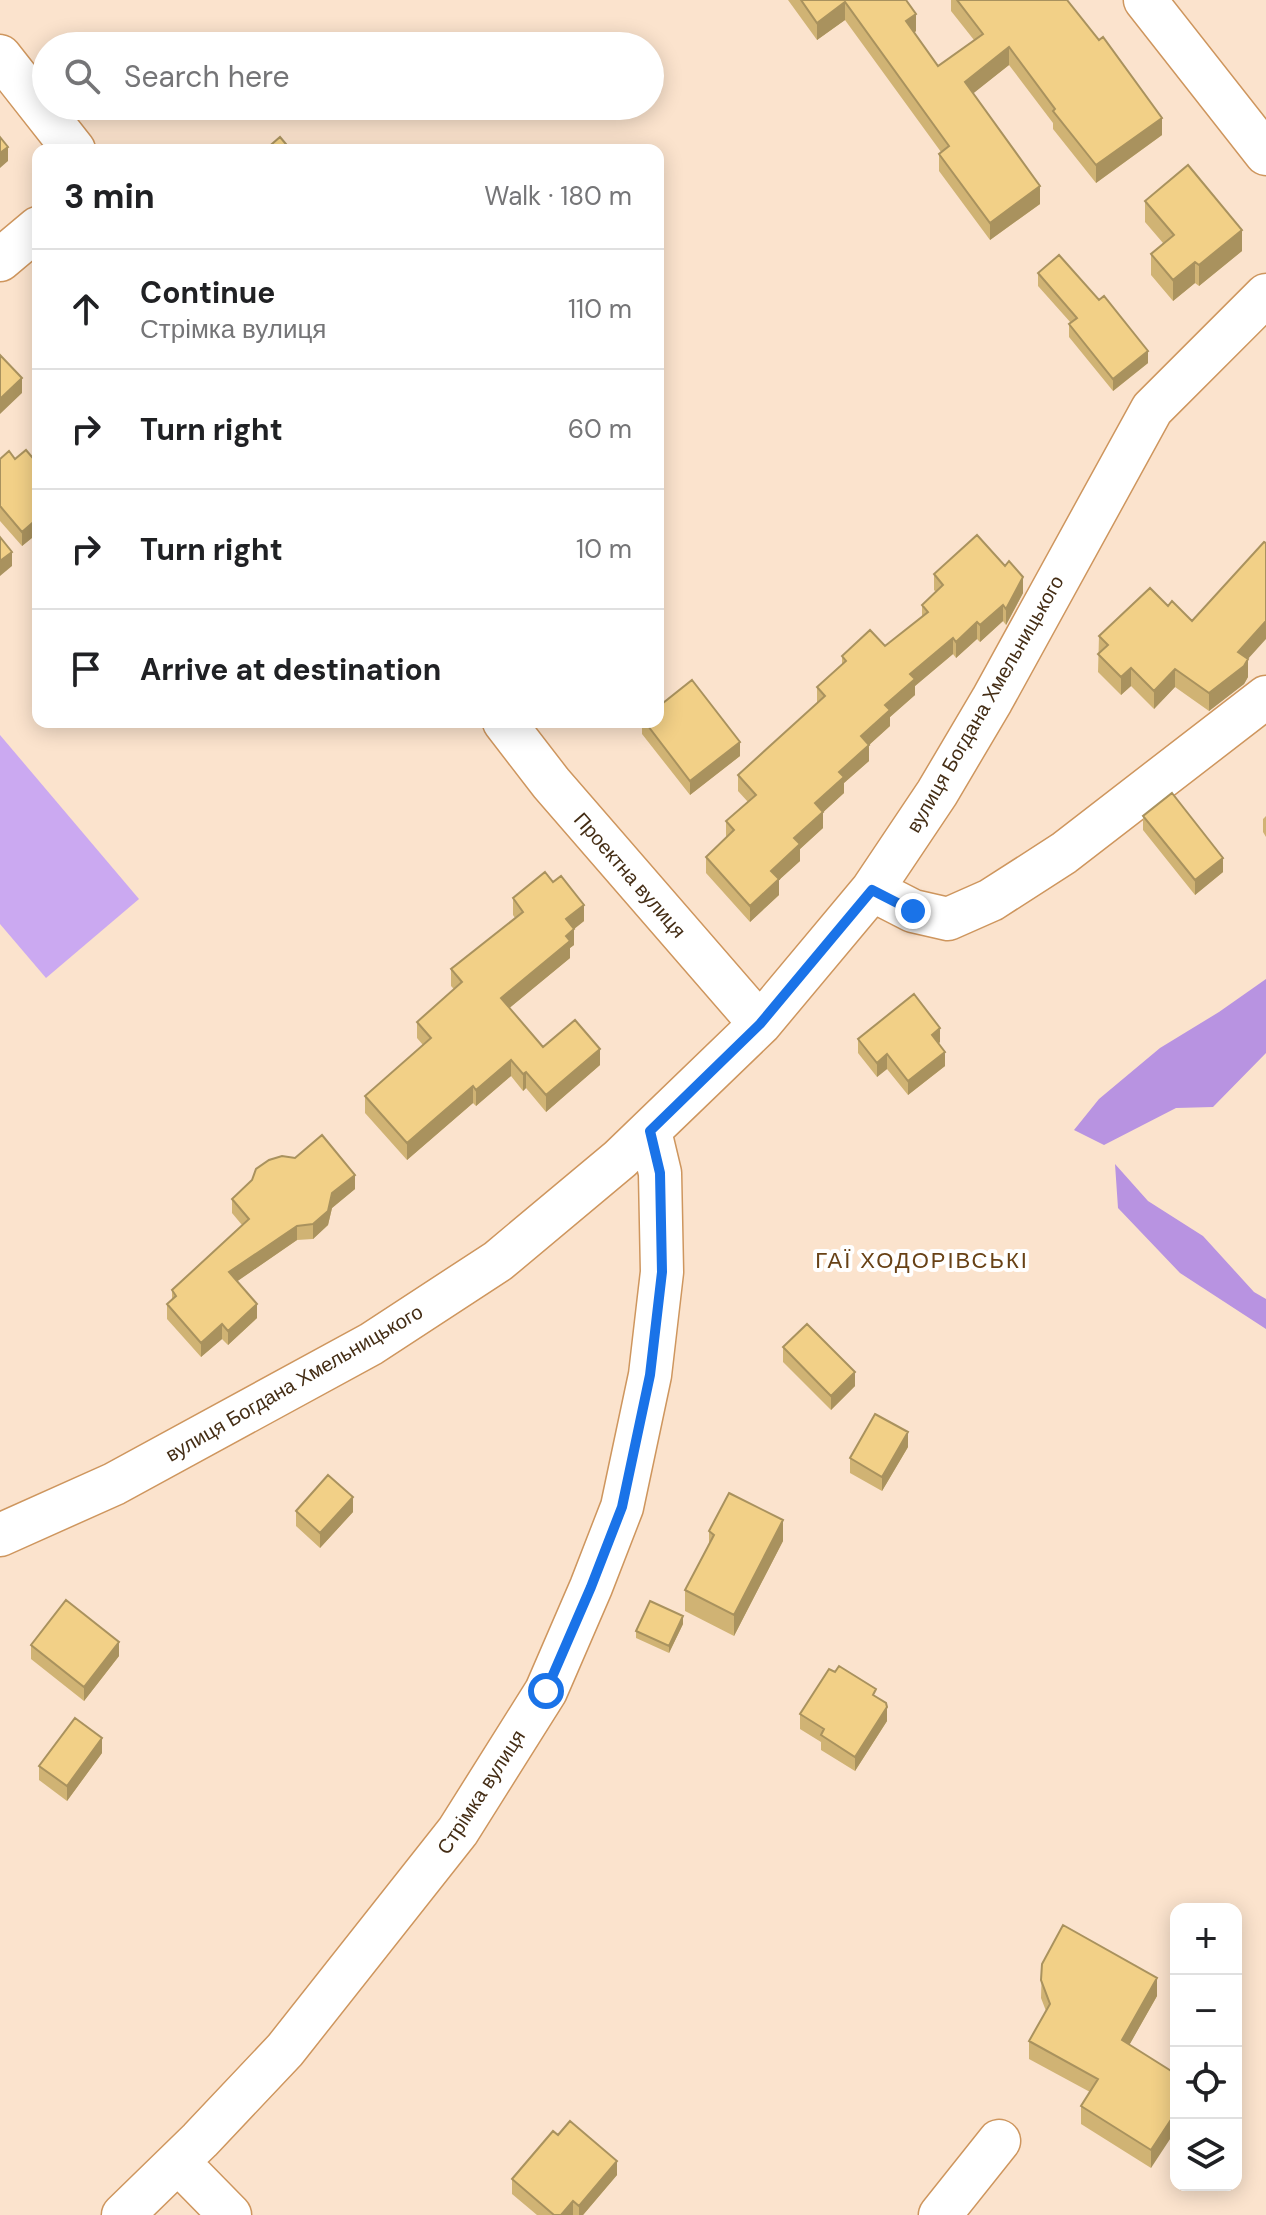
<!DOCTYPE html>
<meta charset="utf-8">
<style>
:root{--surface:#fff;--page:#f6f6f6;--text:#202124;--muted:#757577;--line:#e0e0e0}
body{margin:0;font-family:"DM Sans",sans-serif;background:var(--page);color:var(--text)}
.controls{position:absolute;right:24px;bottom:24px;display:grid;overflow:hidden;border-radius:16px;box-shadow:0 4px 20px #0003}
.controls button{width:72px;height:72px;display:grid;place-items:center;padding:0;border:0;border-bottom:2px solid var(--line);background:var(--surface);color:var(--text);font:40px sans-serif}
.stop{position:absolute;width:24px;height:24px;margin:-18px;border:6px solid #1a73e8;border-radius:50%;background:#fff}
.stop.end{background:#1a73e8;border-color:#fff;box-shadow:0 2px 8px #0008}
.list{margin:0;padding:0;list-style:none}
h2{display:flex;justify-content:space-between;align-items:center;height:104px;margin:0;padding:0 32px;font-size:34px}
h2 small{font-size:26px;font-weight:400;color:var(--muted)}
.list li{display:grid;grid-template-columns:52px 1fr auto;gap:24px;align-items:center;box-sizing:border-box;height:120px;padding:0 32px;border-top:2px solid var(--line)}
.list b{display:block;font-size:30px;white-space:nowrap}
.list p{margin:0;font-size:26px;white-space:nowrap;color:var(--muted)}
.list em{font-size:26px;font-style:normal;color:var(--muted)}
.icon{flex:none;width:44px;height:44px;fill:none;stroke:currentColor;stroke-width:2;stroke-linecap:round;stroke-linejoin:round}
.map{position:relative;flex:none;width:1266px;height:2215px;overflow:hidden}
.search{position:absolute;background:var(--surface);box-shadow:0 4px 20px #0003;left:32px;top:32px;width:632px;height:88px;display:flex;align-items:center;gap:20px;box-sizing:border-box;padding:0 28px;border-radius:44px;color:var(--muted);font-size:30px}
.panel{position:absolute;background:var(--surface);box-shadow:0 4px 20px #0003;left:32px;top:144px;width:632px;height:584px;border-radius:16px}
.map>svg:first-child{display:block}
.green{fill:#cba9f1}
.forest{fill:#b893e1}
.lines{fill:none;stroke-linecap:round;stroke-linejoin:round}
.street-casing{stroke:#ce965e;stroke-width:45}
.street{stroke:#fff;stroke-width:42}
.wall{fill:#d0b374}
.shaded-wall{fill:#a9925e}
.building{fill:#f2d087;stroke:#a9925e;stroke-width:2}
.route{stroke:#1a73e8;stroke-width:10}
.labels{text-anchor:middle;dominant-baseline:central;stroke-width:8;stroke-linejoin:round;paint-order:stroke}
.street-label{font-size:20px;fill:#442d15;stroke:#fff}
.neighbourhood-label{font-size:22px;letter-spacing:2px;fill:#684115;stroke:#fff}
</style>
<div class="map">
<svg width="1266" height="2215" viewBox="0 0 1266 2215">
<rect width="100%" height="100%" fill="#fbe3cd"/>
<path class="green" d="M 0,735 L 139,899 L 46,978 L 0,924 Z"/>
<path class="forest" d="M 1266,979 L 1266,1053 L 1213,1107 L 1176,1108 L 1104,1145 L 1074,1130 L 1099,1099 L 1160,1048 L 1219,1012 Z
M 1115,1164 L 1148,1201 L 1203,1236 L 1254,1292 L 1266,1299 L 1266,1329 L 1180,1273 L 1118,1208 Z"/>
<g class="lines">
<defs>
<path id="street" d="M 1145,0 L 1266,154
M 0,56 L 74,150
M 0,260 L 38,228
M 504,722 L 551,783 L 760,1024
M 872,890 L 913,911 L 948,919 L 991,900 L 1064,853 L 1266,697
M 0,1535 L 114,1484 L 371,1344 L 498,1261 L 620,1159 L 760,1024 L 872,890 L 937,793 L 992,700 L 1152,409 L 1266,295
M 178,2162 L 230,2215
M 123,2215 L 200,2140 L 285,2050 L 458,1831 L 546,1691 L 591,1587 L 622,1507 L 650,1375 L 662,1272 L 660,1173 L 650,1131
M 940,2215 L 999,2141"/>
</defs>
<use href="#street" class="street-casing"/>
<use href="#street" class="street"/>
</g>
<path class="wall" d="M 788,0 L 906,0 L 916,31 L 914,33 L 938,66 L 974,40 L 951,11 L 951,0 L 1067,0 L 1162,135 L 1096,183 L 1053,129 L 1053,123 L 1009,65 L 973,93 L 1040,204 L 990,240 L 939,171 L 939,154 L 941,152 L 845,20 L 817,40 Z
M 1145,201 L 1242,251 L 1199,286 L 1195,283 L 1173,301 L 1151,275 L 1151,254 L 1163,243 L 1145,222 Z
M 1038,273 L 1148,363 L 1113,391 L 1069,337 L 1069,324 L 1071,323 L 1038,286 Z
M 0,459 L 15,459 L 38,464 L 38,533 L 22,546 L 0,521 Z
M 934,574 L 1023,593 L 1006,625 L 1003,621 L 980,642 L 977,639 L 956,658 L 953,654 L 915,686 L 915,695 L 890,717 L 890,726 L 869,745 L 869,761 L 844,783 L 844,793 L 823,812 L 823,828 L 800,849 L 800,861 L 779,880 L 779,895 L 750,922 L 706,873 L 706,857 L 726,838 L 726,821 L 748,802 L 738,791 L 738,775 L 817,703 L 817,687 L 842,664 L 842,656 L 885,646 L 922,617 L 922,605 L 936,592 L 934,590 Z
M 1192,621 L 1248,659 L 1248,677 L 1244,684 L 1209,711 L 1175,687 L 1154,709 L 1131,686 L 1121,695 L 1098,672 L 1099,636 Z
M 642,722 L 658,722 L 740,756 L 690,795 L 642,734 Z
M 1143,816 L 1223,872 L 1195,895 L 1143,830 Z
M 1266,816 L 1266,837 L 1263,832 L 1263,819 Z
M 513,898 L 584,921 L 574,929 L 574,945 L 570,948 L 570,958 L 509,1008 L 543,1047 L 600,1065 L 546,1112 L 526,1088 L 523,1091 L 511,1076 L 476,1106 L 473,1103 L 407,1160 L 365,1113 L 365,1096 L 423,1045 L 417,1038 L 417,1022 L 454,989 L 451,986 L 451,969 L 515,918 L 513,915 Z
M 858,1039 L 940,1042 L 939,1043 L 945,1066 L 908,1095 L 887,1069 L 877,1077 L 858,1053 Z
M 355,1189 L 332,1208 L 328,1225 L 313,1239 L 297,1240 L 237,1281 L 257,1318 L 228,1345 L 222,1339 L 201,1357 L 167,1319 L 167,1304 L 172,1300 L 172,1290 L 242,1225 L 232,1213 L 232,1199 Z
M 783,1347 L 855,1386 L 831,1410 L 783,1362 Z
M 908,1447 L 882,1491 L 850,1473 L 850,1458 Z
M 296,1511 L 353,1512 L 320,1548 L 296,1526 Z
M 709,1531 L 783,1541 L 734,1636 L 685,1611 L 685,1590 L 709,1546 Z
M 683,1624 L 669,1653 L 636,1638 L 636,1631 Z
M 31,1645 L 119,1656 L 84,1701 L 31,1659 Z
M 876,1696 L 887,1721 L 855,1771 L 821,1750 L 821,1742 L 800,1729 L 800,1714 Z
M 102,1753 L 67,1801 L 39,1780 L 39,1766 Z
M 1042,1964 L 1157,1996 L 1129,2045 L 1176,2074 L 1151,2168 L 1081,2124 L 1081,2106 L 1090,2092 L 1029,2059 L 1029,2041 L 1046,2011 L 1041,1998 Z
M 617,2175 L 583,2215 L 537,2215 L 512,2194 L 512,2179 Z"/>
<path class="shaded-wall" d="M 845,2 L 845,20 L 817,40 L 817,23 Z
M 916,14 L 916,31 L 906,39 L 906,21 Z
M 1009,47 L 1009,65 L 965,100 L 965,82 Z
M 1162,118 L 1162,135 L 1096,183 L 1096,165 Z
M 8,147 L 8,161 L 0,168 L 0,153 Z
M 1040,186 L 1040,204 L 990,240 L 990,223 Z
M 1242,230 L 1242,251 L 1199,286 L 1199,265 Z
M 1195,262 L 1195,283 L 1173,301 L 1173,280 Z
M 1148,351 L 1148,363 L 1113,391 L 1113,379 Z
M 22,378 L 22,393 L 0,414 L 0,399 Z
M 38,518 L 38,533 L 22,546 L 22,532 Z
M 12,552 L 12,566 L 0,576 L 0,561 Z
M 1023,577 L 1023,593 L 1006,625 L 1006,609 Z
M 1003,605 L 1003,621 L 980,642 L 980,625 Z
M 1266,621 L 1266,639 L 1238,670 L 1238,652 Z
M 977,622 L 977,639 L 956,658 L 956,642 Z
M 953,638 L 953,654 L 915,686 L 915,695 L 890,717 L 890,726 L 869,745 L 869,761 L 844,783 L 844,793 L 818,817 L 823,812 L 823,828 L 800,849 L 800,861 L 779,880 L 779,895 L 750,922 L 750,906 L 771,871 L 794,838 L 815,803 L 861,736 L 910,674 Z
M 1248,659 L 1248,677 L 1244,684 L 1209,711 L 1209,693 Z
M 1131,668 L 1131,686 L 1121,695 L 1121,677 Z
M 1175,669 L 1175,687 L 1154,709 L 1154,691 Z
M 740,742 L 740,756 L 690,795 L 690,781 Z
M 1223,858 L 1223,872 L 1195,895 L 1195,880 Z
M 584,905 L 584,921 L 574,929 L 574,945 L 570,948 L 570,958 L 501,1015 L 501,998 L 566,919 Z
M 940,1028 L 940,1042 L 932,1049 L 932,1035 Z
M 600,1049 L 600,1065 L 546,1112 L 546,1095 Z
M 945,1052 L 945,1066 L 908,1095 L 908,1081 Z
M 887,1054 L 887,1069 L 877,1077 L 877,1063 Z
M 511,1060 L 511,1076 L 476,1106 L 476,1090 Z
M 526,1072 L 526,1088 L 523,1091 L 523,1074 Z
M 473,1086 L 473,1103 L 407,1160 L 407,1143 Z
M 355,1175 L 355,1189 L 332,1208 L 328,1225 L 313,1239 L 313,1224 L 332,1193 Z
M 297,1226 L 297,1240 L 229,1287 L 229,1272 Z
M 257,1304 L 257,1318 L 228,1345 L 228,1331 Z
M 222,1324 L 222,1339 L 201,1357 L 201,1343 Z
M 855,1372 L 855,1386 L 831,1410 L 831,1396 Z
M 908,1432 L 908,1447 L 882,1491 L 882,1477 Z
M 353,1497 L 353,1512 L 320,1548 L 320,1533 Z
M 783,1520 L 783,1541 L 734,1636 L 734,1615 Z
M 683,1616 L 683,1624 L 669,1653 L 669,1646 Z
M 119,1642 L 119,1656 L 84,1701 L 84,1687 Z
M 887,1707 L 887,1721 L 855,1771 L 855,1757 Z
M 102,1738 L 102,1753 L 67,1801 L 67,1786 Z
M 1157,1978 L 1157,1996 L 1122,2058 L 1122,2040 Z
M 1176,2112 L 1176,2130 L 1151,2168 L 1151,2150 Z
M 617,2161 L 617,2175 L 583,2215 L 579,2215 L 579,2206 Z
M 573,2201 L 573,2215 L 561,2215 Z"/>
<path class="building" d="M 801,0 L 906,0 L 916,14 L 906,21 L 938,66 L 983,34 L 957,0 L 1067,0 L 1099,40 L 1103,37 L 1162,118 L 1096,165 L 1053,111 L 1055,109 L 1009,47 L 965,82 L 1040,186 L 990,223 L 939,154 L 949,146 L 845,2 L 817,23 Z
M 0,137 L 8,147 L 0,153 Z
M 280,137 L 291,150 L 265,150 Z
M 1188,165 L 1242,230 L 1199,265 L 1195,262 L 1173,280 L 1151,254 L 1174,235 L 1145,201 Z
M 1059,255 L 1099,300 L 1104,296 L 1148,351 L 1113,379 L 1069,324 L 1077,318 L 1038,273 Z
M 0,355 L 22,378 L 0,399 Z
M 26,450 L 38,464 L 38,518 L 22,532 L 0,506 L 0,459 L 9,451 L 15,459 Z
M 977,535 L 1005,566 L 1009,561 L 1023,577 L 1006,609 L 1003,605 L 980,625 L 977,622 L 956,642 L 953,638 L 910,674 L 915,679 L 885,705 L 890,710 L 861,736 L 869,745 L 839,772 L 844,777 L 815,803 L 823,812 L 794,838 L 800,844 L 771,871 L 779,879 L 750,906 L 706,857 L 734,830 L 726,821 L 756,795 L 738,775 L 825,696 L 817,687 L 846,661 L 842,656 L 870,630 L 885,646 L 928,612 L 922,605 L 943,585 L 934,574 Z
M 0,537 L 12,552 L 0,561 Z
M 1264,542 L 1266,543 L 1266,621 L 1238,652 L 1248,659 L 1244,666 L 1209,693 L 1175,669 L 1154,691 L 1131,668 L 1121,677 L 1098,654 L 1108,645 L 1099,636 L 1150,588 L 1168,606 L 1172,601 L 1192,621 Z
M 692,680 L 740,742 L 690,781 L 645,722 L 658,722 L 658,707 Z
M 1172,793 L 1223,858 L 1195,880 L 1143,816 Z
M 545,872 L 553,882 L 561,876 L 584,905 L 566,919 L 574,929 L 566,936 L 570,941 L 501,998 L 543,1047 L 575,1020 L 600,1049 L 546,1095 L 526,1072 L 523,1074 L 511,1060 L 476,1090 L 473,1086 L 407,1143 L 365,1096 L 431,1038 L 417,1022 L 462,982 L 451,969 L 523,912 L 513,898 Z
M 914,994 L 940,1028 L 932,1035 L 945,1052 L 908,1081 L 887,1054 L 877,1063 L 858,1039 Z
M 322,1135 L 355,1175 L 332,1193 L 328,1211 L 313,1224 L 297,1226 L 229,1272 L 257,1304 L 228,1331 L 222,1324 L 201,1343 L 167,1304 L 176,1296 L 172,1290 L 249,1219 L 232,1199 L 252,1180 L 256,1169 L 269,1160 L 282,1156 L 295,1158 Z
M 807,1324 L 855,1372 L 831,1396 L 783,1347 Z
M 875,1414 L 908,1432 L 882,1477 L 850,1458 Z
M 328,1475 L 353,1497 L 320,1533 L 296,1511 Z
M 729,1493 L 783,1520 L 734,1615 L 685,1590 L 714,1535 L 709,1531 Z
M 66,1600 L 119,1642 L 84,1687 L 31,1645 Z
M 650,1601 L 683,1616 L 669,1646 L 636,1631 Z
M 839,1666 L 876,1689 L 873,1695 L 886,1703 L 887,1707 L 855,1757 L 821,1735 L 824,1729 L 800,1714 L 829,1669 L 835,1672 Z
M 75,1718 L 102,1738 L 67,1786 L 39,1766 Z
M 1063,1925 L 1157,1978 L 1122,2040 L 1176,2074 L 1176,2112 L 1151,2150 L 1081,2106 L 1098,2079 L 1029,2041 L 1050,2004 L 1041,1980 L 1042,1964 Z
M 570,2121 L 617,2161 L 579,2206 L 573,2201 L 561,2215 L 554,2215 L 512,2179 L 553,2131 L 558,2135 Z"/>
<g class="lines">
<path class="route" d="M 546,1691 L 591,1587 L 622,1507 L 650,1375 L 662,1272 L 660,1173 L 650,1131 L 760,1024 L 872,890 L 913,911"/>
</g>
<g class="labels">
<g class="street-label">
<text transform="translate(985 704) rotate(-60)">вулиця Богдана Хмельницького</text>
<text transform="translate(630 875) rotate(49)">Проектна вулиця</text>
<text transform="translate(294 1383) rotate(-30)">вулиця Богдана Хмельницького</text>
<text transform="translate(481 1792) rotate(-57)">Стрімка вулиця</text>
</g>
<g class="neighbourhood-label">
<text x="922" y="1260">ГАЇ ХОДОРІВСЬКІ</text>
</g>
</g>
</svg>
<div class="controls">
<button>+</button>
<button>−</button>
<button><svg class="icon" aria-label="locate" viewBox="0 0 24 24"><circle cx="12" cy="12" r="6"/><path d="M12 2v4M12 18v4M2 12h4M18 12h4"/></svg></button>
<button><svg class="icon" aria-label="layers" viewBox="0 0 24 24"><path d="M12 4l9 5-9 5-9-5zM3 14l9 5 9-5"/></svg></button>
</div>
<div class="stop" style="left:546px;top:1691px"></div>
<div class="stop end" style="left:913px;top:911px"></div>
<div class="search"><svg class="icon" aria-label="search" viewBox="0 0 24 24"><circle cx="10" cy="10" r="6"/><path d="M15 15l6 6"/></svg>Search here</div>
<section class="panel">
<h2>3 min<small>Walk · 180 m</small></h2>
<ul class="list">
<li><svg class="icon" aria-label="ahead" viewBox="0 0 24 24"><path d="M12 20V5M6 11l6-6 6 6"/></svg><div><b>Continue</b><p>Стрімка вулиця</p></div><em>110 m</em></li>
<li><svg class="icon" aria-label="right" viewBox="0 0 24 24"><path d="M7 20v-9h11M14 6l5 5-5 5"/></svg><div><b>Turn right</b></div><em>60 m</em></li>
<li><svg class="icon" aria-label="right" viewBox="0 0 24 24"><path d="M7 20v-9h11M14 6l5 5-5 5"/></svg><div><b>Turn right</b></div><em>10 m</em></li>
<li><svg class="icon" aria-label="arrive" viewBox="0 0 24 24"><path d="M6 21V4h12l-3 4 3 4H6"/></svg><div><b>Arrive at destination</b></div></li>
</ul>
</section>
</div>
